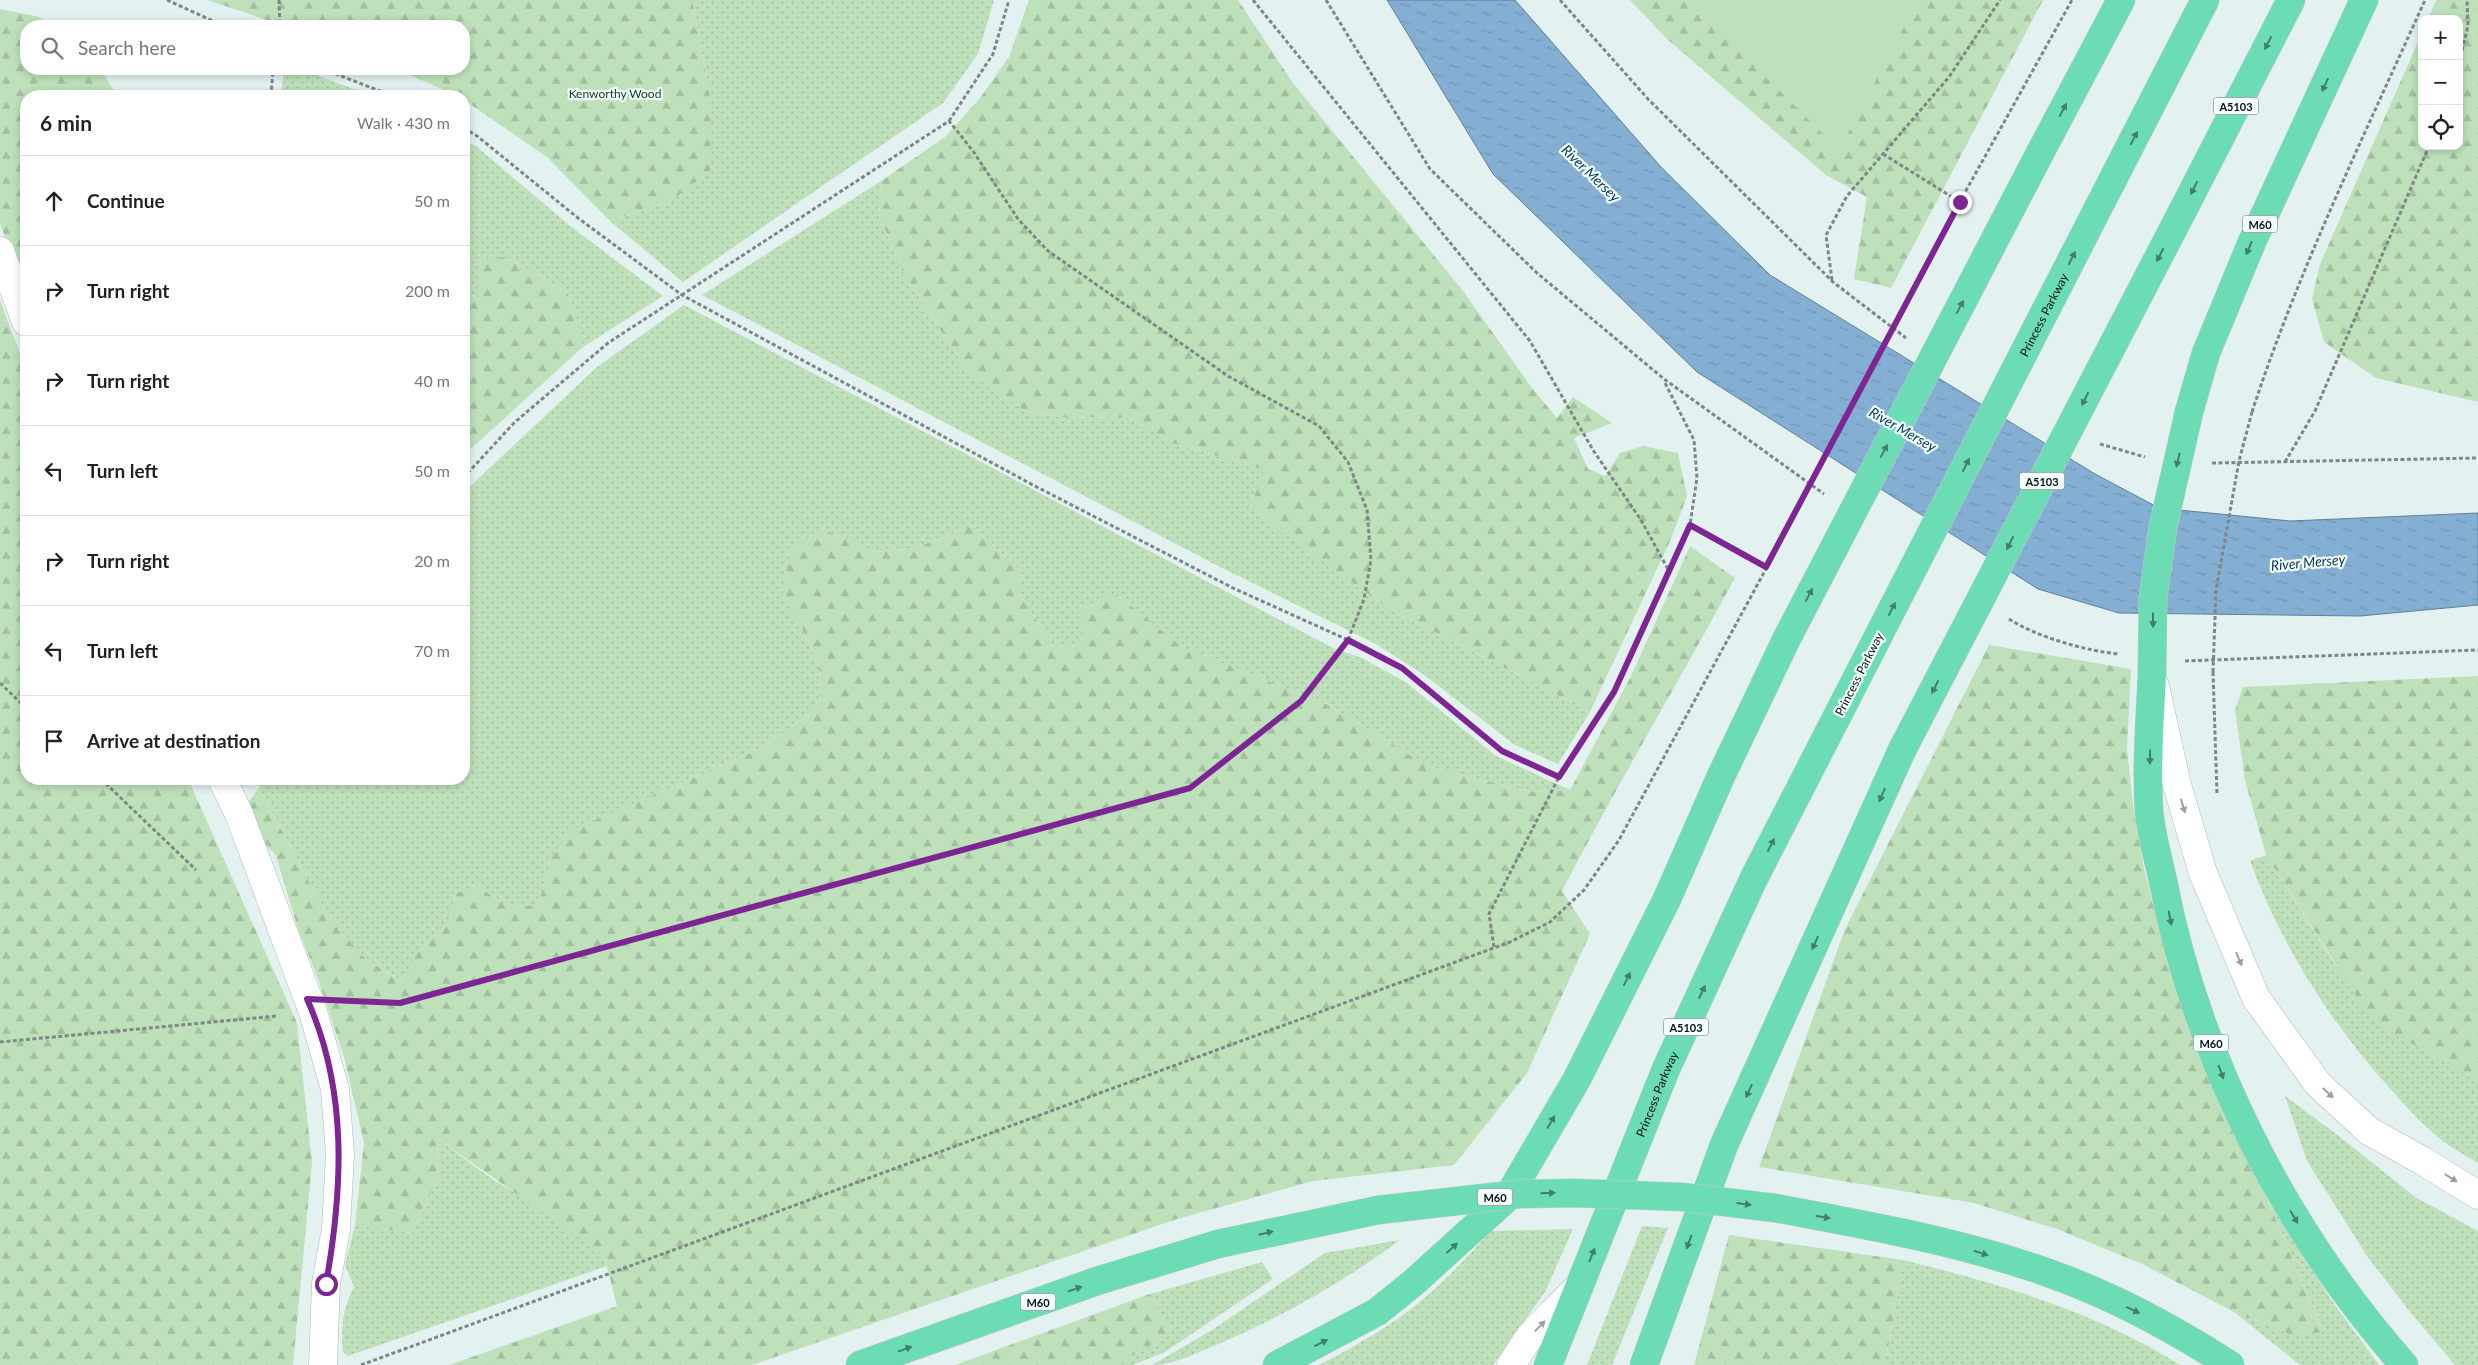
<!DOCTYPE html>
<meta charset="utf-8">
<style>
:root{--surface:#fff;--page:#f2f2f2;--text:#222;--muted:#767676;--line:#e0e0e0}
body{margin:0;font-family:Lato,sans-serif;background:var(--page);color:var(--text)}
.controls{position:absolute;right:15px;top:15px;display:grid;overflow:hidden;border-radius:10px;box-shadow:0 2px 8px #0003}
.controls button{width:45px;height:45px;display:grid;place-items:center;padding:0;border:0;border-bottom:1px solid var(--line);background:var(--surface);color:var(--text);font:25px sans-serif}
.stop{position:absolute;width:15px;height:15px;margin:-11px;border:4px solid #7d2593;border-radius:50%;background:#fff}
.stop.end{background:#7d2593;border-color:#fff;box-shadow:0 1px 5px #0008}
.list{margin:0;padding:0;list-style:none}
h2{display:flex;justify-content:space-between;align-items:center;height:65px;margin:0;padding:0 20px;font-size:21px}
h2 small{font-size:16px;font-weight:400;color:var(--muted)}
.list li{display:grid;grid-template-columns:32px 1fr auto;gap:15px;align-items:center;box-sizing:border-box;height:90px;padding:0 20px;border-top:1px solid var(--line)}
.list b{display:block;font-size:19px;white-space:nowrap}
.list em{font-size:16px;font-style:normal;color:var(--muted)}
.icon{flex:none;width:28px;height:28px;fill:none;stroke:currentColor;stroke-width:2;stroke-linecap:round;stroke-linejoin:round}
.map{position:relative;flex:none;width:2478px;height:1365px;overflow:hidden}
.search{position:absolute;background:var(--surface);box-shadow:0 2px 8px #0003;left:20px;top:20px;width:450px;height:55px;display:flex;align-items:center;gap:12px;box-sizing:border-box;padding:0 18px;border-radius:20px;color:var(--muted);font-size:19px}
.panel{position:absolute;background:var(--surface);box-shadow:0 2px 8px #0003;left:20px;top:90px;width:450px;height:695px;border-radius:20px}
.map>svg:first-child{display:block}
.grass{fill:url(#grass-dots)}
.forest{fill:url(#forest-firs)}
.green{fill:#bee1bb}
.water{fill:url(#water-ripples);stroke:#5f7f97}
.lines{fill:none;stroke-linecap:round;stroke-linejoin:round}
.minor-casing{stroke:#adb9b8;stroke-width:29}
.highway-casing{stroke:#c9caca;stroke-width:29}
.path{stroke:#7e8686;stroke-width:3;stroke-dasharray:4 2.5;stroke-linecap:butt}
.minor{stroke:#fff;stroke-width:28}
.highway{stroke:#6cdcb5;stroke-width:28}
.highway-bridge-casing{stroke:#c9caca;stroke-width:29;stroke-linecap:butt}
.path-bridge{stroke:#7e8686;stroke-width:3;stroke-dasharray:4 2.5;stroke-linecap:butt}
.highway-bridge{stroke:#6cdcb5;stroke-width:28}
.oneway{fill:#407f6a}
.oneway2{fill:#9d9f9f}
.route{stroke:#7d2593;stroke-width:6}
.labels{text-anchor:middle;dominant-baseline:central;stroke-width:4.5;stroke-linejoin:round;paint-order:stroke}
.shield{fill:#f2fffe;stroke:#505656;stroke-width:1}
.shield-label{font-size:11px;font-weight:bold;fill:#0a0e0e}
.park-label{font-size:12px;fill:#0e430e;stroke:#f2fffe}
.street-label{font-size:12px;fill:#0a0e0e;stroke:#f2fffe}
.water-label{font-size:14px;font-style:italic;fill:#003657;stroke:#f2fffe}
</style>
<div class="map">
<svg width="2478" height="1365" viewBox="0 0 2478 1365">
<defs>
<pattern id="grass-dots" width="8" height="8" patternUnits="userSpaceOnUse" patternTransform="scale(1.25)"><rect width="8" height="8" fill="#bee1bb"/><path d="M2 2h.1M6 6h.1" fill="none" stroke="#a2c0a0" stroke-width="1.8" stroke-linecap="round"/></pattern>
<pattern id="forest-firs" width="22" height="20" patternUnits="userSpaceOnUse" patternTransform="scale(1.25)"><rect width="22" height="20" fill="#bee1bb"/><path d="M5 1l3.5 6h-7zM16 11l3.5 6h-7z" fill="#a2c0a0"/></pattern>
<pattern id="water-ripples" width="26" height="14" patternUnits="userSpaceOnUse" patternTransform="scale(1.25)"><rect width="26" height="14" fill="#84afd2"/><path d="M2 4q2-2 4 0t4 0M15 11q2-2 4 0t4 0" fill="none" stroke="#7195b3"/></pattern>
</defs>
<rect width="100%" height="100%" fill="#e4f1f1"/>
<path class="grass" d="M 692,0 L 994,0 L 978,54 L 943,103 L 683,282 L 610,221 L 672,200 L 711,103 Z
M 284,69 L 300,69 L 372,96 L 281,96 Z
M 464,140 L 476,146 L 569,225 L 663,296 L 583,347 L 567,291 L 505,257 L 478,286 L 479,300 L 464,287 Z
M 881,181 L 879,215 L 904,273 L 968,372 L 1027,412 L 1062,417 L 1131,418 L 1175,444 L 1265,469 L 1250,508 L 1386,607 L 1590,712 L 1558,764 L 1515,745 L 1423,674 L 1374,643 L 1220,567 L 702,295 Z
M 684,305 L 1335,649 L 1362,658 L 1407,683 L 1496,756 L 1570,790 L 1531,792 L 1430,767 L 1328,705 L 1181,647 L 1115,593 L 1082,645 L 1054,647 L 1019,594 L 1019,569 L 972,526 L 915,548 L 875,552 L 821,528 L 782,597 L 801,627 L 819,666 L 821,705 L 764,747 L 626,807 L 550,861 L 538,906 L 507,906 L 479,887 L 455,893 L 450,922 L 415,955 L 405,983 L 366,959 L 328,917 L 259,788 L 263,779 L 464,779 L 464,492 L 597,367 Z
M 2266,855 L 2336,966 L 2478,1081 L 2478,1163 C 2465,1155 2451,1148 2439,1138 C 2420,1122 2403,1103 2386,1084 C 2328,1019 2280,943 2250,861 Z
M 2285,1096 L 2339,1136 L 2415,1197 L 2478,1231 L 2478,1365 L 2455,1365 L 2410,1312 L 2367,1256 L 2307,1161 Z
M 438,1139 L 488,1176 L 553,1217 L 604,1255 L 607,1266 L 348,1356 L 343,1352 C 341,1325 342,1311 354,1287 L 345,1265 L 355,1225 L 412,1233 L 439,1176 Z
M 2268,1201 L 2332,1301 L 2379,1365 L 2300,1365 L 2234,1312 L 2294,1335 L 2323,1331 Z
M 1642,1226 L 1668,1228 L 1612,1365 L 1587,1365 Z
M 1573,1229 L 1545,1292 L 1493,1365 L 1319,1365 C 1346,1351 1373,1336 1399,1318 C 1433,1294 1463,1262 1491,1231 Z
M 1400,1240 C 1342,1283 1280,1318 1214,1346 C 1194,1354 1174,1365 1152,1365 L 1212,1330 L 1325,1253 Z
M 1903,1260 C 2001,1284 2094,1311 2180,1365 L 1885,1365 Z
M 1262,1262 L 1273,1279 L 1165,1352 L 1133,1365 L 1115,1365 L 1172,1334 L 1150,1294 Z"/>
<path class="forest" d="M 207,0 L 692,0 L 711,103 L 710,171 L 672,200 L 610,221 L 547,157 L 464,100 L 464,96 L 457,96 L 397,69 L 464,69 L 464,26 L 285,26 Z
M 1029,0 L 1238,0 L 1293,83 L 1463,291 L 1532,388 L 1557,418 L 1573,397 L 1612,423 L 1574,438 L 1588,469 L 1605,476 L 1620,453 L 1643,446 L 1678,453 L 1687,496 L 1671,539 L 1590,712 L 1386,607 L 1250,509 L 1264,469 L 1175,444 L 1131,418 L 1062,417 L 1027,412 L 968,372 L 904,273 L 879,215 L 881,181 L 945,137 L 980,98 L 1009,57 Z
M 1630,0 L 2043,0 L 1891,288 L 1854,279 L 1867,197 L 1826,175 L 1667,39 Z
M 2436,0 L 2478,0 L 2478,402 L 2376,378 L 2324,342 L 2312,299 L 2320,264 L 2422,33 L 2422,146 L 2459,146 L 2459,19 L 2428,19 Z
M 0,9 L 40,17 L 48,26 L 26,26 L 26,69 L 101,69 L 117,96 L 26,96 L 26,300 L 0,223 Z
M 505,257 L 567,291 L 583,347 L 464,455 L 464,287 L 478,300 L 478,262 Z
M 0,300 L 26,370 L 26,779 L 188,779 L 297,1023 L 312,1163 L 293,1365 L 0,1365 Z
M 972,526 L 1019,569 L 1019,594 L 1054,647 L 1082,645 L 1082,609 L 1115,593 L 1182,647 L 1328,705 L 1430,767 L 1531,792 L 1570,790 L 1631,676 L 1690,546 L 1735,578 C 1678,683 1617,785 1562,891 L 1590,934 L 1527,1073 L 1454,1165 L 1313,1181 L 1177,1219 L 752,1365 L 449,1365 L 617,1306 L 604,1255 L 438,1139 L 439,1176 L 412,1233 L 355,1225 L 364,1143 L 344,1057 L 318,979 L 298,929 L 276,856 L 239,814 L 259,788 L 328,917 L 366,959 L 404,983 L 415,955 L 450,922 L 455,893 L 479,887 L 507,906 L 538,906 L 550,861 L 568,832 L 764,747 L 821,705 L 819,666 L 801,627 L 782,597 L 791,549 L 821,528 L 875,552 L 915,548 Z
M 1989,645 L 2131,669 L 2127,749 L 2133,804 L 2144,869 L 2163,943 L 2213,1084 L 2268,1201 L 2323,1332 L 2294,1336 L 2234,1312 L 2142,1264 L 2057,1229 L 1974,1203 L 1759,1167 L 1845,929 Z
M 2478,676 L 2478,1081 L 2372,1021 L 2266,855 L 2245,780 L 2235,710 L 2243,687 Z
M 1729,1235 L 1903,1260 L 1885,1365 L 1694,1365 Z
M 1150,1294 L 1172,1334 L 1115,1365 L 955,1365 Z"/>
<path class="green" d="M 1689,0 L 1918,0 L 1826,175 L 1827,138 Z"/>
<path class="water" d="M 1387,0 L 1515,0 L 1661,167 L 1770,275 L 2095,474 L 2159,508 L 2290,521 L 2478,513 L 2478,605 L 2360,616 L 2119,613 L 2038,589 L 1697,372 L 1493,174 Z"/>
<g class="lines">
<defs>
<path id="minor" d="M 0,251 L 26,322
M 2155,686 L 2177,785 L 2203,873 L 2256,998 L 2318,1084 L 2369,1131 L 2423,1161 L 2478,1195
M 222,779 L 239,814 L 313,1012 L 335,1089 L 340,1154 L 336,1229 L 326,1284 L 323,1365
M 1511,1365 L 1530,1336 L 1580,1285"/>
<g id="highway">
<path d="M 2040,153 L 2121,0"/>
<path d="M 2112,181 L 2205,0"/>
<path d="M 2182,212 L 2291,0"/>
<path d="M 2189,412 L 2206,353 L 2252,242 L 2364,0"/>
<path d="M 2152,674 C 2150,718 2146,766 2149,810 C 2151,834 2158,858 2163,881 C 2197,1058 2285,1230 2404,1365"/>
<path d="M 1775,1208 C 1871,1226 1970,1243 2062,1278 C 2121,1300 2177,1331 2230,1365"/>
<path d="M 860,1365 L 1097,1281 L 1218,1244"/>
<path d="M 1277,1365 L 1377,1312 L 1413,1283 L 1508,1197 L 1577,1079 L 1667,899 L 1721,776 L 1787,638"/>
<path id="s1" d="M 1548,1365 L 1666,1069 L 1754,878 L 1846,699"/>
<path d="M 1644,1365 L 1724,1145 L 1902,750"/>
</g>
</defs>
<use href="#minor" class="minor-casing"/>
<use href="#highway" class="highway-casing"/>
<path class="path" d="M 167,0 L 224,26
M 279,0 L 280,26
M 1253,0 L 1530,341 L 1593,450 L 1641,520 L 1669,571
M 1326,0 L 1430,169 L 1537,273 L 1664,379 L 1824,494
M 1560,0 L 1648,99 L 1833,282 L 1906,338
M 2459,63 L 2468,26 L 2467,0
M 323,69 L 393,96
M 271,96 L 273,69
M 949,121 L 993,54 L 1009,0
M 464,128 L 477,136 L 578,218 L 682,295 L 1033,485 L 1233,588 L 1348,640 L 1402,669 L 1502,751 L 1559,777
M 1883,154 L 1960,202
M 1953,214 L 2072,0
M 1832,280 L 1826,235 L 1847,196 L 1949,77 L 2000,0
M 2252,412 C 2298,271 2364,136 2425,0
M 2100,444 L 2145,457
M 2285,462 L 2315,411 L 2429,146
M 2212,463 L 2478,458
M 1690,525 L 1766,567
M 2009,619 C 2037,637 2086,651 2119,654
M 2185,661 L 2478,650
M 2213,672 L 2217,794
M 0,683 L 26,708
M 101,779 L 196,870
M 1494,947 L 1489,914 L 1559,777 L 1615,692 L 1690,525 L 1697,478 L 1694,440 L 1664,381
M 345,1000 L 400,1003 L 1190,788 L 1301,701 L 1348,640 L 1364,599 L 1371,560 L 1367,510 L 1348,462 L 1319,426 L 1228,376 L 1048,251 L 1018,219 L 973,151 L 949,121 L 608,343 L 515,422 L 464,477
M 0,1042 L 277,1016
M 361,1365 L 1510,942 L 1550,922 L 1584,890 L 1619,840 L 1780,543"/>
<use href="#minor" class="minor"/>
<use href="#highway" class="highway"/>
<defs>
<g id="highway-bridge">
<path d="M 1787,638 L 2040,153"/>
<path d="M 2152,674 L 2153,598 L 2163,527 L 2189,412"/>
<path id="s2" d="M 1846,699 L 2112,181"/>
<path d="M 1902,750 L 2182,212"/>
<path d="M 1218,1244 L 1378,1210 L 1519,1194 L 1574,1193 L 1682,1197 L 1775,1208"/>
</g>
</defs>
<use href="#highway-bridge" class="highway-bridge-casing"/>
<path class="path-bridge" d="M 1780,543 L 1953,214
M 2213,672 L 2216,590 L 2239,461 L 2252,412"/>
<use href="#highway-bridge" class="highway-bridge"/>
</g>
<defs><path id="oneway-solid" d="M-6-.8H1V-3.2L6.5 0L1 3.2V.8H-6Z" transform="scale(1.25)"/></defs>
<g class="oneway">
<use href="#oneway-solid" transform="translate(2268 43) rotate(117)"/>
<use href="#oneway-solid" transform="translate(2325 85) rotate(115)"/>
<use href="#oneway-solid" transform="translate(2063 110) rotate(-62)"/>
<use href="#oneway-solid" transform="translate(2134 138) rotate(-63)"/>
<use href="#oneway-solid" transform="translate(2194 188) rotate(117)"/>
<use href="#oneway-solid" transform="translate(2249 248) rotate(113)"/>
<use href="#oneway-solid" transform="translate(2160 255) rotate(117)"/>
<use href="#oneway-solid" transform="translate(2072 258) rotate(-63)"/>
<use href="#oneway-solid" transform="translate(1960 307) rotate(-62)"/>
<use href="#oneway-solid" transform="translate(2085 399) rotate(117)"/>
<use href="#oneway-solid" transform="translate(1884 451) rotate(-62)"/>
<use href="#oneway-solid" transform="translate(2178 460) rotate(103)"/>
<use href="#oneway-solid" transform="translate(1966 465) rotate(-63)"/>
<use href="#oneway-solid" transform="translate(2010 543) rotate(117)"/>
<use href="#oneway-solid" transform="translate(1809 595) rotate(-62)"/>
<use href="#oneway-solid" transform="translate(1892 609) rotate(-63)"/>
<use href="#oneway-solid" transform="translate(2153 620) rotate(90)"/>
<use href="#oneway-solid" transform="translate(1935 687) rotate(117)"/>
<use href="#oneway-solid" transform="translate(2150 757) rotate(91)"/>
<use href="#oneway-solid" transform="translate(1882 795) rotate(114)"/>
<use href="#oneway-solid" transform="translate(1771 845) rotate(-63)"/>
<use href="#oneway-solid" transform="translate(2170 918) rotate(79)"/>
<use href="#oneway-solid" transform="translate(1815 943) rotate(114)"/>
<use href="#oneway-solid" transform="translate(1627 979) rotate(-63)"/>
<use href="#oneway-solid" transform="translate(1702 992) rotate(-65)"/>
<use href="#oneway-solid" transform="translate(2221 1072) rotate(70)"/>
<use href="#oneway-solid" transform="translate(1749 1091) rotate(114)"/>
<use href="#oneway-solid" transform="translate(1551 1122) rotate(-60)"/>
<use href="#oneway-solid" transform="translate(1548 1193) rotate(-1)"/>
<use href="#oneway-solid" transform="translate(1744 1204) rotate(7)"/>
<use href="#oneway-solid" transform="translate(1823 1217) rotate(10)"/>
<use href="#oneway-solid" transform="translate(2294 1217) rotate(59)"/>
<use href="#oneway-solid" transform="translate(1266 1233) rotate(-13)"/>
<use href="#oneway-solid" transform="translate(1689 1242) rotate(110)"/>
<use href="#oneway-solid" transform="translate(1452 1248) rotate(-42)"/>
<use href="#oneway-solid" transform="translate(1981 1253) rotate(17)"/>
<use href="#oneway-solid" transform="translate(1592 1255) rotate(-68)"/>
<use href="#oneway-solid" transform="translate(1075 1289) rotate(-19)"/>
<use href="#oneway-solid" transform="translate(2133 1310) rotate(25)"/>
<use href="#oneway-solid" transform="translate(1321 1343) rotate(-27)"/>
<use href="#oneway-solid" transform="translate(905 1349) rotate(-20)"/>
</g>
<g class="oneway2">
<use href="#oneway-solid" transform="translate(2183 806) rotate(73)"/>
<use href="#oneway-solid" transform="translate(2239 959) rotate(67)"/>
<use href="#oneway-solid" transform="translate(2328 1093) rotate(43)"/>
<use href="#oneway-solid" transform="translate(2451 1178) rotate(32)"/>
<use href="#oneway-solid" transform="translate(1540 1326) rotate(-46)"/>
</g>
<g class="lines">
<path class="route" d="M 326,1284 C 343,1188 348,1090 307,999 L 400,1003 L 1190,788 L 1301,701 L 1348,640 L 1402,668 L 1502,751 L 1559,777 L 1614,692 L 1690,525 L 1766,567 L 1960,202"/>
</g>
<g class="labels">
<g class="shield">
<rect x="2213.5" y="97.5" width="45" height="17" rx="4"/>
<rect x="2242.5" y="215.5" width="35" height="17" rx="4"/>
<rect x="2019.5" y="472.5" width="45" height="17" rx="4"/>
<rect x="1663.5" y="1018.5" width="45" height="17" rx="4"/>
<rect x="2193.5" y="1034.5" width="35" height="17" rx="4"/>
<rect x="1477.5" y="1188.5" width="35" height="17" rx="4"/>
<rect x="1020.5" y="1293.5" width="35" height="17" rx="4"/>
</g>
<g class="shield-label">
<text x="2236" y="106">A5103</text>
<text x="2260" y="224">M60</text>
<text x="2042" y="481">A5103</text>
<text x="1686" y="1027">A5103</text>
<text x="2211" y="1043">M60</text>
<text x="1495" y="1197">M60</text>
<text x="1038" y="1302">M60</text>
</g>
<g class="park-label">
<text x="615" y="93">Kenworthy Wood</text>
</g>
<g class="street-label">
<text stroke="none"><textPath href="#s2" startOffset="432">Princess Parkway</textPath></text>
<text transform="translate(1859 674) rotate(-63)">Princess Parkway</text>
<text stroke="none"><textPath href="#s1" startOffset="292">Princess Parkway</textPath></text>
</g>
<g class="water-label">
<text transform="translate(1591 173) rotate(44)">River Mersey</text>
<text transform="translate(1903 429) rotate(30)">River Mersey</text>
<text transform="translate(2308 562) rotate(-5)">River Mersey</text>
</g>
</g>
</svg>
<div class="controls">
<button>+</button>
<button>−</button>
<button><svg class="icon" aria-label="locate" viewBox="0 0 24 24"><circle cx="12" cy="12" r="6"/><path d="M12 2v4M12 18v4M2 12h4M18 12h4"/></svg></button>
</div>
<div class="stop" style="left:326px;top:1284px"></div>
<div class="stop end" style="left:1960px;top:202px"></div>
<div class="search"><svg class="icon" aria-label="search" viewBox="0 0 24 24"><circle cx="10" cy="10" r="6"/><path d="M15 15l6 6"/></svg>Search here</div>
<section class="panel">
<h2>6 min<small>Walk · 430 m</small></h2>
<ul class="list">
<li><svg class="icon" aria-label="ahead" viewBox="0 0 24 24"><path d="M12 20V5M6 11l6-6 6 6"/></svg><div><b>Continue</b></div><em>50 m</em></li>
<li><svg class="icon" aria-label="right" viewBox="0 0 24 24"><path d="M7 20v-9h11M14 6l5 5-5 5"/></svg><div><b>Turn right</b></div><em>200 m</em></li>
<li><svg class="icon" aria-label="right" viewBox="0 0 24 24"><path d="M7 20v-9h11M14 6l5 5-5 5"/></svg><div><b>Turn right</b></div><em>40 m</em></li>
<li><svg class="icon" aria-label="left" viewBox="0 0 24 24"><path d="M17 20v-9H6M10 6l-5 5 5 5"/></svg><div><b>Turn left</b></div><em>50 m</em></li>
<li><svg class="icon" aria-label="right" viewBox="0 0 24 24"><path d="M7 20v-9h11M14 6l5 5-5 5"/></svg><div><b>Turn right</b></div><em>20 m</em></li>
<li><svg class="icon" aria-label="left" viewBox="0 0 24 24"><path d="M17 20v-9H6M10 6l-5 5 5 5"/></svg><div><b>Turn left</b></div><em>70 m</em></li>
<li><svg class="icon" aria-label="arrive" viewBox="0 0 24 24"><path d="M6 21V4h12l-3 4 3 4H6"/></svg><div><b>Arrive at destination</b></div></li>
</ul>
</section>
</div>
